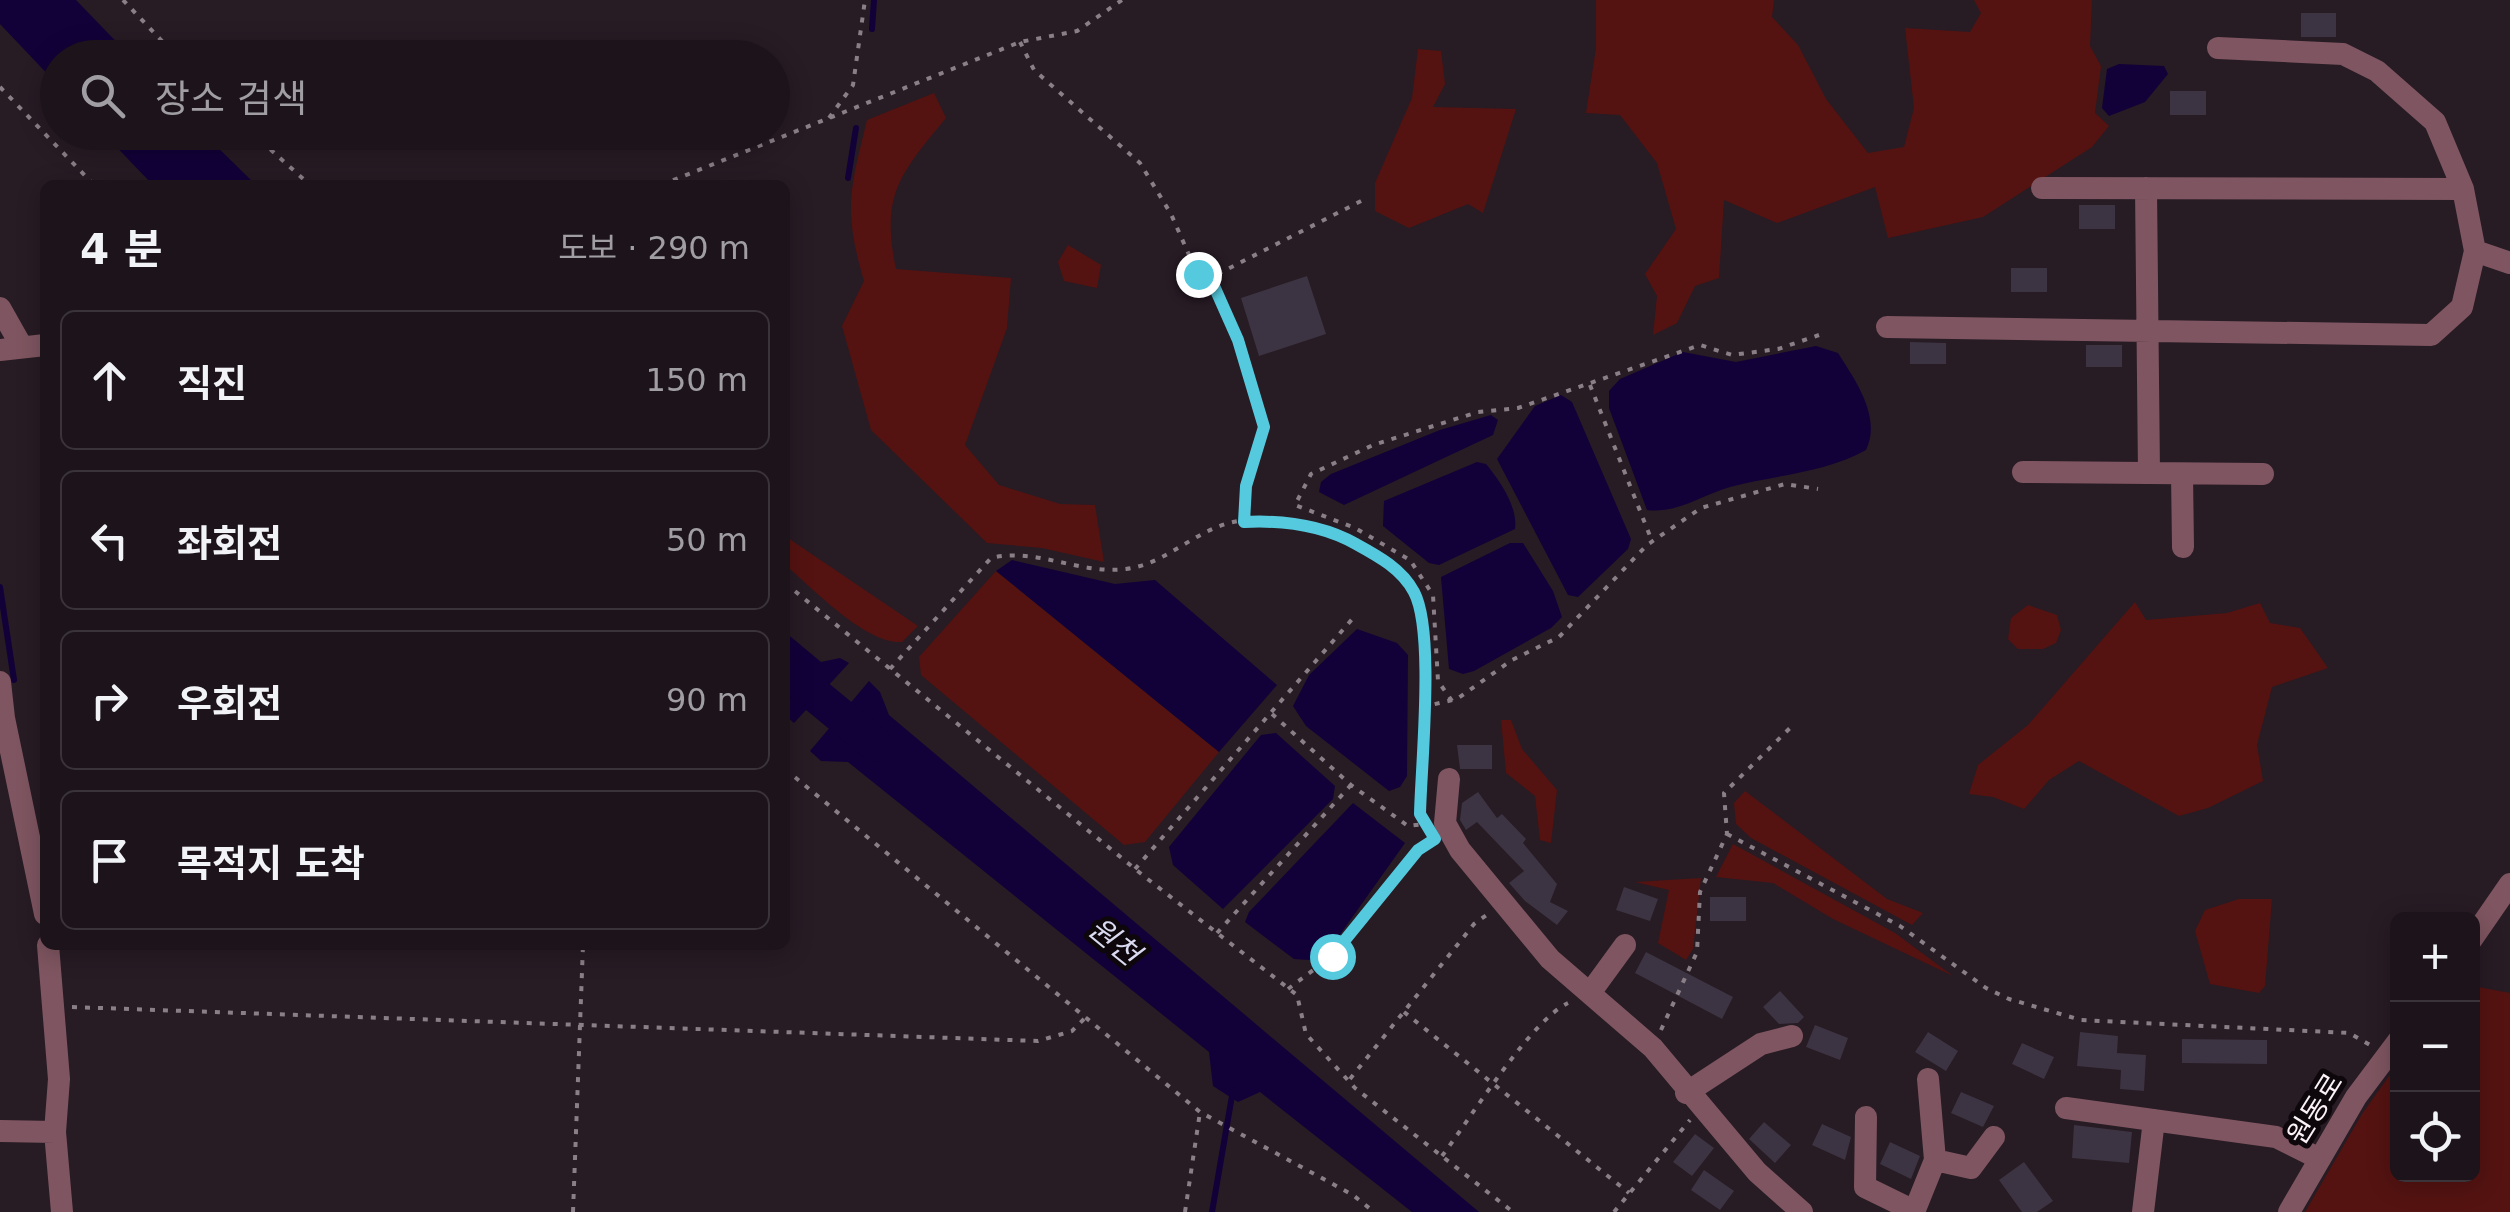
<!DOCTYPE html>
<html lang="ko">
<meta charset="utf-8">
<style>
:root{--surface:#1d141b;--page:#2a2128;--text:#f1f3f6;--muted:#a09ea3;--line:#3b333a}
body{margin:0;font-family:"DejaVu Sans","Noto Sans KR",sans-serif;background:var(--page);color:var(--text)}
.controls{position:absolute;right:30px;bottom:30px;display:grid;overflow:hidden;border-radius:15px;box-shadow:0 5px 25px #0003}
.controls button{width:90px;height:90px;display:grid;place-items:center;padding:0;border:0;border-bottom:2px solid var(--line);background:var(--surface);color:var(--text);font:50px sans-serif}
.stop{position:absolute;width:30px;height:30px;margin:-22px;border:8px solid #55cade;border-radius:50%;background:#fff}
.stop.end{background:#55cade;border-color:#fff;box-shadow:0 2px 10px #0008}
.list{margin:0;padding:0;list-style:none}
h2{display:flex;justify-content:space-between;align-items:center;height:130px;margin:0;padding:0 40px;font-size:42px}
h2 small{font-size:32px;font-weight:400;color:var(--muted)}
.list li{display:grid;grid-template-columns:65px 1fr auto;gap:30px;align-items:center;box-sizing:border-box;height:140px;margin:0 20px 20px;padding:0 20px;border:2px solid var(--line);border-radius:15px}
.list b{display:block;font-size:38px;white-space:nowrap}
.list em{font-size:32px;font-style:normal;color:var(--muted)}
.icon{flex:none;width:55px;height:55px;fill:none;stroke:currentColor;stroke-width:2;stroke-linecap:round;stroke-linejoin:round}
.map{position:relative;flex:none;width:2510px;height:1212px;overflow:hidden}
.search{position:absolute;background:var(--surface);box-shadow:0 5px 25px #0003;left:40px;top:40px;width:750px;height:110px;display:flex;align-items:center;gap:25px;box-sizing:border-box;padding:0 35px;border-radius:55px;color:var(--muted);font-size:38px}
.panel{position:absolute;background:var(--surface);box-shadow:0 5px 25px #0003;left:40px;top:180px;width:750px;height:770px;border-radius:15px}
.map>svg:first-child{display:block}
.green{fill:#541311}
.water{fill:#120139}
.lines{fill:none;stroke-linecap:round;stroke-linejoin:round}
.stream{stroke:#120139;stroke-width:6}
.river{stroke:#120139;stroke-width:35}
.building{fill:#3c3442}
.path{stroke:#8a7f87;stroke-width:4;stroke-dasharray:5 8;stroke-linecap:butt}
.minor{stroke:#7e5560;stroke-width:22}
.route{stroke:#55cade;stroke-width:12}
.labels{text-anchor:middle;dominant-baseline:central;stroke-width:10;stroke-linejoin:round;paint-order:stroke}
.street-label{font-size:28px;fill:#fbf2f8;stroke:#0d070b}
.water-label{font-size:30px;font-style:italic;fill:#d9d9ef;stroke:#0d070b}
</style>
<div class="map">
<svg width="2510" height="1212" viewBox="0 0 2510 1212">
<rect width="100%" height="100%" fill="#271b24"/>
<path class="green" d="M 1596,0 L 1774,0 L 1772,17 L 1798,45 L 1826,99 L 1868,153 L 1904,147 L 1914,108 L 1905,28 L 1970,32 L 1981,13 L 1974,0 L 2092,0 L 2090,46 L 2101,66 L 2095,113 L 2109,126 L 2092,147 L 1983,217 L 1888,238 L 1875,187 L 1777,223 L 1724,200 L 1719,278 L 1695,286 L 1677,323 L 1653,335 L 1657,296 L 1645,274 L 1676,229 L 1657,163 L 1620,115 L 1586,113 L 1596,48 Z
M 1418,49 L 1441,51 L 1445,84 L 1433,107 L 1516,109 L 1483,213 L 1468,204 L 1409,228 L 1375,211 L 1375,183 L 1412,98 Z
M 934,93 L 946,118 C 901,173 880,194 896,269 L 1011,278 L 1007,328 L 965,445 L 999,485 L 1060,504 L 1095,505 L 1104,562 L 1042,548 L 987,543 L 871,430 L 842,326 L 864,281 C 843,210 850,190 867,120 Z
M 1068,245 L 1101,265 L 1097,288 L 1064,281 L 1058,262 Z
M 785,536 L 918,626 L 902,642 C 865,644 814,589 785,565 Z
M 996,571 L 1219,752 L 1145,842 L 1124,845 L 921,675 L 919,657 Z
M 2135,602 L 2146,620 L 2227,613 L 2260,603 L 2270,623 L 2300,628 L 2328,668 L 2272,687 L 2257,745 L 2263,781 L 2208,808 L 2179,816 L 2079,761 L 2049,780 L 2024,809 L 1993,797 L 1969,794 L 1978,765 L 2028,725 Z
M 2028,605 L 2057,615 L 2061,630 L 2056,643 L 2043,649 L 2018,649 L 2008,639 L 2011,618 Z
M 1501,720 L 1511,720 L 1522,749 L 1557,790 L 1551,843 L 1540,840 L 1535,796 L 1506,773 Z
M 1745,791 L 1887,899 L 1923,913 L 1912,925 L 1751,838 L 1736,824 L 1734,803 Z
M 1733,844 L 1895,933 L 1953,976 L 1833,919 L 1773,883 L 1716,877 Z
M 1701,878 L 1693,949 L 1686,960 L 1658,943 L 1669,890 L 1635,882 Z
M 2239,899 L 2272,899 L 2265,986 L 2259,993 L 2210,984 L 2195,931 L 2205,910 Z
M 2473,986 L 2510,993 L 2510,1212 L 2305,1212 L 2362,1114 L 2397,1065 L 2398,1174 L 2472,1174 Z"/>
<path class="water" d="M 0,0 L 76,0 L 131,57 L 58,58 L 57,84 L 0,24 Z
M 2119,64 L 2164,66 L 2168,74 L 2145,102 L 2109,116 L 2102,108 L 2107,69 Z
M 103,133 L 203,133 L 256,185 L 153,185 Z
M 1816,346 L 1838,353 C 1855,380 1882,417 1866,450 C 1825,473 1775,475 1730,487 C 1702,495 1677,514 1647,510 L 1609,408 L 1609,391 L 1620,379 L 1683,352 L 1736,362 Z
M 1561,395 L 1572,402 L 1631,539 L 1628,549 L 1578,597 L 1568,595 L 1497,459 L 1535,406 Z
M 1491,415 L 1498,420 L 1493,435 L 1344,505 L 1319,492 L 1321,482 L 1331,474 L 1440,430 Z
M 1477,462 L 1486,464 C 1500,481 1518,507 1515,529 L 1439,565 L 1429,563 L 1383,526 L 1384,501 Z
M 1510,543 L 1523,543 L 1553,591 L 1562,617 L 1551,628 L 1474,671 L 1463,674 L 1449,669 L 1441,577 Z
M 1012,560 L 1115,584 L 1155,580 L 1277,685 L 1219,752 L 996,571 Z
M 1357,629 L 1397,643 L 1408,655 L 1407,776 L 1400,787 L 1389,791 L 1306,726 L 1293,706 L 1309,675 Z
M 785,632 L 821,662 L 840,658 L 849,663 L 794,723 L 785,715 Z
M 869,681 L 880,692 L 889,715 L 1479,1212 L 1412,1212 L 1260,1092 L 1238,1102 L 1213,1086 L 1209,1052 L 848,762 L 821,761 L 810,751 Z
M 1276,733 L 1335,786 L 1333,799 L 1223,909 L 1173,865 L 1169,847 L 1261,735 Z
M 1353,803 L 1405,843 L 1339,936 L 1309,960 L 1294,959 L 1245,922 L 1249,912 Z"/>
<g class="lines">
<path class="stream" d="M 872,29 L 874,0
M 848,178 L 856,128
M 0,587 L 14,680
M 1212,1212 L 1233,1090"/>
<path class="river" d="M 785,670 L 875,744"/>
</g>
<path class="building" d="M 2301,13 L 2336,13 L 2336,37 L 2301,37 Z
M 2170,91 L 2206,91 L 2206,115 L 2170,115 Z
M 2079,205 L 2115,205 L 2115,229 L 2079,229 Z
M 2011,268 L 2047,268 L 2047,292 L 2011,292 Z
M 1307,276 L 1326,334 L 1259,356 L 1241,298 Z
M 1910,342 L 1946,343 L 1946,364 L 1910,364 Z
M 2086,345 L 2122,345 L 2122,367 L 2086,367 Z
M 1457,745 L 1492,745 L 1492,769 L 1460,769 Z
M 1478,792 L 1497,818 L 1502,814 L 1526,839 L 1523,843 L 1557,884 L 1550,902 L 1568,911 L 1557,925 L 1525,901 L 1509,883 L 1524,871 L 1477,822 L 1466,830 L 1460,820 L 1462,803 Z
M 1624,887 L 1658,899 L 1650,921 L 1616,910 Z
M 1710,897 L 1746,897 L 1746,921 L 1710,921 Z
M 1646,952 L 1733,997 L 1722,1019 L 1635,973 Z
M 1780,991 L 1804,1017 L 1798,1023 L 1779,1024 L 1763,1007 Z
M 1815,1025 L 1848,1038 L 1840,1060 L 1806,1047 Z
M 1928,1032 L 1958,1051 L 1946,1071 L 1915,1052 Z
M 2080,1032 L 2118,1036 L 2117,1053 L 2146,1055 L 2144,1091 L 2120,1089 L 2121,1070 L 2077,1066 Z
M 2182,1039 L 2267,1040 L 2267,1064 L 2182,1063 Z
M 2022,1043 L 2054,1057 L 2044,1079 L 2012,1064 Z
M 1961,1092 L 1994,1106 L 1983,1127 L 1951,1113 Z
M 1764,1122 L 1791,1145 L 1775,1163 L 1749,1139 Z
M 1822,1124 L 1851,1137 L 1845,1160 L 1812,1145 Z
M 2074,1125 L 2132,1132 L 2129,1163 L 2072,1158 Z
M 1695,1134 L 1714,1148 L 1692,1176 L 1673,1162 Z
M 1890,1142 L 1920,1156 L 1911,1179 L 1880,1164 Z
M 2024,1162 L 2053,1201 L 2037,1212 L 2022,1212 L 1999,1180 Z
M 1704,1170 L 1734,1191 L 1720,1210 L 1691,1190 Z"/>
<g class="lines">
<path class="path" d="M 123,0 L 178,58
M 1020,42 L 1034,70 L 1140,163 L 1171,214 L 1197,273 L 1214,286 L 1238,339 L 1264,427 L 1247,486 L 1244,522
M 0,87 L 94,185
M 829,118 L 853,85 L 865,0
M 251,132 L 310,185
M 661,185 L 1020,42 L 1077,31 L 1122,0
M 1206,280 L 1365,199
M 1590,385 L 1652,541
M 785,583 L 1145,877 L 1297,995 L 1306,1034 L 1355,1088 L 1513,1212
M 890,669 L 991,558 C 1036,547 1080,575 1126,569 C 1165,564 1192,533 1229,523 C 1261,514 1295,524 1326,531 C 1358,539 1402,563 1415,596 C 1435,644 1421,759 1419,814 L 1423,820
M 1452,701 L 1438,681 L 1433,595 L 1410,560 L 1355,528 L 1295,505 L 1311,474 L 1373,445 L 1478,412 L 1518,408 L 1700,345 L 1732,355 L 1778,349 L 1819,335
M 1422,707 L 1457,699 L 1512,660 L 1559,637 L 1647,545 L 1701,508 L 1785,484 L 1818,489
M 1272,714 L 1351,785 L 1408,826 L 1425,824
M 785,769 L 1200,1112 L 1353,1195 L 1374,1212
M 1727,834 L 1900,926 L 1986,988 L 2009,999 L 2081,1020 L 2349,1033 L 2370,1045
M 1135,869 L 1354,617
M 1217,933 L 1351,785
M 1288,989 L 1332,956 L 1418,850 L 1430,842
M 72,1007 L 1038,1041 L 1072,1031 L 1086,1017
M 1404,1012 L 1629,1193
M 1661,1030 L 1697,952 L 1700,892 L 1727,834 L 1724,793 L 1792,726
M 1350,1079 L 1474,924 L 1488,914
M 1442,1156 C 1470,1119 1531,1020 1568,1003
M 573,1212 L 583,945
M 1185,1212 L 1200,1112
M 1614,1212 L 1690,1120"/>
<path class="minor" d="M 2218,48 L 2343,54 L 2377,71 L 2435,122 L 2463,189 L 2475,251 L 2510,263
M 2042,188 L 2463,189
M 2146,188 L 2149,473
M 0,308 L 22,347
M 1887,327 L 2431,335 L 2462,307 L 2475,251
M 0,350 L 45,345
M 2023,472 L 2263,474
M 2182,474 L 2183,547
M 0,682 L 4,718 L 0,720
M 4,718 L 45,914
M 1449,779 L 1445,823 L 1460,850 L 1550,959 L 1653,1048 L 1757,1172 L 1802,1212
M 2472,939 L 2510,884
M 48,945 L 59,1079 L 55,1132 L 62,1212
M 1590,993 L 1625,945
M 1686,1093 L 1761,1044 L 1792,1036
M 2066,1108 L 2276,1137 L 2320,1159
M 1866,1117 L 1865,1187 L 1914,1211
M 0,1131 L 55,1132
M 1935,1160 L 1971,1168 L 1994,1137
M 1914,1212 L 1935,1160 L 1928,1079
M 2143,1212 L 2154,1120
M 2289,1212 L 2356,1097 L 2398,1041"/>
</g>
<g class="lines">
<path class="route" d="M 1198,274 L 1214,286 L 1238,340 L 1264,427 L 1246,486 L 1244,522 C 1283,520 1322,525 1356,544 C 1378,556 1402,569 1414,592 C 1435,631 1421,765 1420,814 L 1435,839 L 1418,850 L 1332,956"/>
</g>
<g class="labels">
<g class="street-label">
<text transform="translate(2315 1109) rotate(-58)">원동로</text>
</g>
<g class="water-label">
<text transform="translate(1114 941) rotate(39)">원천</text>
</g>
</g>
</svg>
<div class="controls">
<button>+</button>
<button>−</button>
<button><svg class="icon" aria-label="locate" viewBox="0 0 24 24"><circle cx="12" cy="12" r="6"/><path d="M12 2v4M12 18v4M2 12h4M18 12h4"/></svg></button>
</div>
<div class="stop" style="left:1332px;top:956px"></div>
<div class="stop end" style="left:1198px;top:274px"></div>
<div class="search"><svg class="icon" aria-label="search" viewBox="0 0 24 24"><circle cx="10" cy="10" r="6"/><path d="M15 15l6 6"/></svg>장소 검색</div>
<section class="panel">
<h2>4 분<small>도보 · 290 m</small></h2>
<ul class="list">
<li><svg class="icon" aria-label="ahead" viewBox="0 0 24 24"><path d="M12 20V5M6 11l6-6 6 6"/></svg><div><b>직진</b></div><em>150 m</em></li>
<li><svg class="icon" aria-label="left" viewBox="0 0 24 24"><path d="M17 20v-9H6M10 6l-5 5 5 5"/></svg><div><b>좌회전</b></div><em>50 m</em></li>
<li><svg class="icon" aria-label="right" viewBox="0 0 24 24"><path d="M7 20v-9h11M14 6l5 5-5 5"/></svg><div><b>우회전</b></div><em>90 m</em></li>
<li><svg class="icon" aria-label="arrive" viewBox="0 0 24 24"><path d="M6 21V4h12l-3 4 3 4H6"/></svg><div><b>목적지 도착</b></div></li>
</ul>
</section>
</div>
